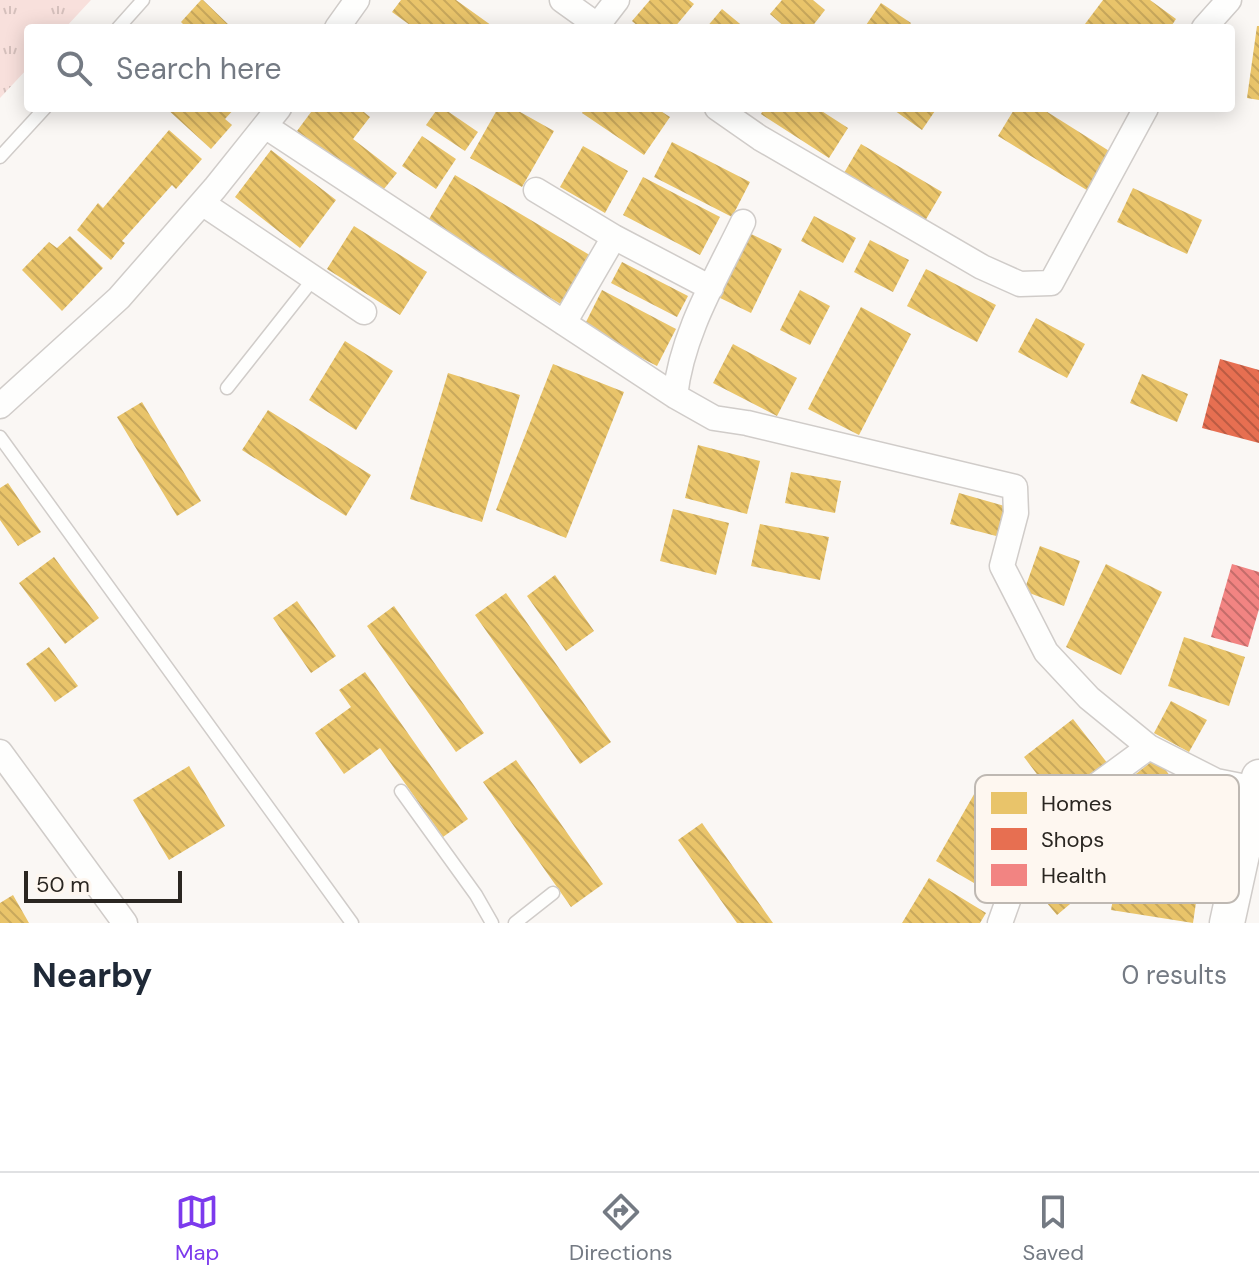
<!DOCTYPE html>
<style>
:root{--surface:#fff;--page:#f6f6f7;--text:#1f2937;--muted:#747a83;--line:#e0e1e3;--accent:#7c3aed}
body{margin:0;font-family:"DM Sans",sans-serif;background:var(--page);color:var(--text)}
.scale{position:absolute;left:24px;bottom:20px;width:158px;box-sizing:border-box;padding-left:8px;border:4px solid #2a2621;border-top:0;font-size:22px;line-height:28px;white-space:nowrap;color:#2a2621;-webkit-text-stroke:6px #fef7f0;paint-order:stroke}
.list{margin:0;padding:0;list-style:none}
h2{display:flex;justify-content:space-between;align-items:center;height:104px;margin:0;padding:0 32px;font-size:34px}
h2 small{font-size:26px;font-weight:400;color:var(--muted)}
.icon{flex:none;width:44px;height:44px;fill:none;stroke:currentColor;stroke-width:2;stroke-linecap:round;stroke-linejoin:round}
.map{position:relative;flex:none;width:1259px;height:923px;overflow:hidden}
.search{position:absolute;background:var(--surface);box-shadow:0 4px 20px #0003;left:24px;right:24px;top:24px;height:88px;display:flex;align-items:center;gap:20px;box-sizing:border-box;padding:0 28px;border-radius:8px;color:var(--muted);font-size:30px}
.sheet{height:248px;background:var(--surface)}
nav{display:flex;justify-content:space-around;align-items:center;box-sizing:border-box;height:112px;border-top:2px solid var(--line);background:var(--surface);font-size:22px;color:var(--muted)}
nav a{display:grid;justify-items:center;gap:4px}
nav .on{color:var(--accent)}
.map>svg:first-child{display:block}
.grass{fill:url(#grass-tufts)}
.homes{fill:url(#homes-back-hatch)}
.shops{fill:url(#shops-back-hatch)}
.health{fill:url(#health-back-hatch)}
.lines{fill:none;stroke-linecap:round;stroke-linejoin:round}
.service-casing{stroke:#d0ccc9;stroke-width:15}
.minor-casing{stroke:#d0ccc9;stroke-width:27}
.secondary-casing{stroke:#d0ccc9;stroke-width:37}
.service{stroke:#fefefd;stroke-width:12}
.minor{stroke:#fefefd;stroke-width:24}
.secondary{stroke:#fefefd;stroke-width:34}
.key{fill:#fef7f0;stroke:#beb8b2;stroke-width:2}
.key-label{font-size:22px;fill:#2a2621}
</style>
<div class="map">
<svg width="1259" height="923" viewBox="0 0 1259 923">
<defs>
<pattern id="grass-tufts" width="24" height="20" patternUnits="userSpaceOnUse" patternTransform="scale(2)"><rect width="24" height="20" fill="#f8e0dc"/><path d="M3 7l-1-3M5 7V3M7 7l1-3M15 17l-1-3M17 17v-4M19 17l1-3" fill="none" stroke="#d5c0bc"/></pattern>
<pattern id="homes-back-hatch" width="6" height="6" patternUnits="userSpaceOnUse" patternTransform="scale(2)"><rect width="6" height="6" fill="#e9c46a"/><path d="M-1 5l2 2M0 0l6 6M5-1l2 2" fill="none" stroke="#c8a85c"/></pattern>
<pattern id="shops-back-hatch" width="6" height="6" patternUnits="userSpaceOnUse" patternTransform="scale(2)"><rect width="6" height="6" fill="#e76f51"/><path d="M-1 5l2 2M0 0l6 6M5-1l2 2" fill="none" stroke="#bb5b43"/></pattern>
<pattern id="health-back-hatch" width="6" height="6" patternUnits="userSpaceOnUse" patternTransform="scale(2)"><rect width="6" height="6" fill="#f28482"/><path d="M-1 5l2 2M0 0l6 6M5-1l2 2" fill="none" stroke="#c46c6a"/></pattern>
</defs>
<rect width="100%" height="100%" fill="#faf7f4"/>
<path class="grass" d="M 0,0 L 91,0 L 65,28 L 28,28 L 28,68 L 0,98 Z"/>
<path class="homes" d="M 201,0 L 203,0 L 232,28 L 187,28 L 181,22 Z
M 401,0 L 456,0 L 495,28 L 414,28 L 392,12 Z
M 650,0 L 689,0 L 694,4 L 674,28 L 640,28 L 632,21 Z
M 782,0 L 813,0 L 825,10 L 811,28 L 786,28 L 770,14 Z
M 1103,0 L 1150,0 L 1176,19 L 1170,28 L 1082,28 Z
M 881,3 L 911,23 L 907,28 L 864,28 Z
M 722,9 L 745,28 L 706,28 Z
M 1257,26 L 1259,26 L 1259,100 L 1247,98 Z
M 166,108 L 235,108 L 225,119 L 232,125 L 211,149 Z
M 314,108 L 359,108 L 370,117 L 353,139 L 397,173 L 379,195 L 297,131 Z
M 438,108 L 443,108 L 478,132 L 465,151 L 426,125 Z
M 498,108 L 513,108 L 554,131 L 522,187 L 470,158 Z
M 585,108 L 656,108 L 670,117 L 644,155 L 582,113 Z
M 764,108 L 817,108 L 848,128 L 829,158 L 761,114 Z
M 891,108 L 937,108 L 922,130 Z
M 1015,108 L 1041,108 L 1114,154 L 1090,192 L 998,136 Z
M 169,130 L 202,159 L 176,189 L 172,185 L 122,241 L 125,243 L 111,260 L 77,230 L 98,203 L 103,208 Z
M 422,136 L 456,159 L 436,189 L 402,166 Z
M 672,142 L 750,182 L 732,217 L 654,177 Z
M 861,144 L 942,192 L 925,221 L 844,173 Z
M 583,146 L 628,171 L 605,213 L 560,187 Z
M 271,150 L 336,200 L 300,248 L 235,197 Z
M 455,175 L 593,257 L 564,306 L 426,224 Z
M 643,177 L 720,217 L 700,255 L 623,215 Z
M 1133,188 L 1202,220 L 1187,254 L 1117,222 Z
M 814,216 L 856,238 L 843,263 L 801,241 Z
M 354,226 L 427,272 L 400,315 L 327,269 Z
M 745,231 L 782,249 L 751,313 L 714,295 Z
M 70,236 L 103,268 L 62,311 L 22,270 L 49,242 L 57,248 Z
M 870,240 L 909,260 L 893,292 L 854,272 Z
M 622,262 L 688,296 L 677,317 L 611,283 Z
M 926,269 L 996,305 L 977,342 L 907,306 Z
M 602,290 L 676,329 L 657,366 L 583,328 Z
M 800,290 L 830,306 L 810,345 L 780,330 Z
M 861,307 L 911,334 L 859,435 L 808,409 Z
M 1036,318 L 1085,344 L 1067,378 L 1018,352 Z
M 345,341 L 393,371 L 356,430 L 309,400 Z
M 733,344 L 797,378 L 777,416 L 713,383 Z
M 553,364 L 624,392 L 566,538 L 496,510 Z
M 448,373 L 520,395 L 482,522 L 410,499 Z
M 1142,374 L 1188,394 L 1177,422 L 1130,403 Z
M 142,402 L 201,501 L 177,516 L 117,417 Z
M 268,410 L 371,475 L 346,516 L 242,450 Z
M 698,445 L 760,461 L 747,514 L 685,498 Z
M 791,472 L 841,481 L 835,513 L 785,503 Z
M 8,483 L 41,532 L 18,546 L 0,520 L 0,488 Z
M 959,493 L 1008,507 L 1000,537 L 950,524 Z
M 673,509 L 729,523 L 716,575 L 660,561 Z
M 760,524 L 829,537 L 820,580 L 751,566 Z
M 1040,546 L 1080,561 L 1064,606 L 1024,591 Z
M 54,557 L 99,618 L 65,644 L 19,583 Z
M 1106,564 L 1162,592 L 1121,675 L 1066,647 Z
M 555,575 L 594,631 L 566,651 L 527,596 Z
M 506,593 L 611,742 L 580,764 L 475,615 Z
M 297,601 L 336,656 L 311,673 L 273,618 Z
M 394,606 L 484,733 L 456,752 L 367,626 Z
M 1184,637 L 1245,657 L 1229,706 L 1168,686 Z
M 49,647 L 78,686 L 55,702 L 26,664 Z
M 365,672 L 468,819 L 443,837 L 380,748 L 344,774 L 315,733 L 351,707 L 339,690 Z
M 1171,701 L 1207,720 L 1189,752 L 1154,733 Z
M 1073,719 L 1108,764 L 1058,802 L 1024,757 Z
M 1156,758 L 1189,800 L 1112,861 L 1079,819 Z
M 516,760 L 603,884 L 571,907 L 483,782 Z
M 189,766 L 225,826 L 169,860 L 133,800 Z
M 985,775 L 1042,808 L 993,894 L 936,861 Z
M 702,823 L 773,923 L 737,923 L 678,840 Z
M 1053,859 L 1082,894 L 1057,915 L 1031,884 L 1036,880 L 1033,876 Z
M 1136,865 L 1200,875 L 1193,923 L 1111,910 L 1117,878 L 1134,880 Z
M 929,878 L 986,913 L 980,923 L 902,923 Z
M 13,895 L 29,923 L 0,923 L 0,903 Z"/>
<path class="shops" d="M 1220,359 L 1259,370 L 1259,443 L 1202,428 Z"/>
<path class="health" d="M 1232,564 L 1259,572 L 1259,609 L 1248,647 L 1211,637 Z"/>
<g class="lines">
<defs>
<path id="service" d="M 118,28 L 143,0
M 0,157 L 45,108
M 227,388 L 314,278
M 0,437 L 352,923
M 401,791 L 476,895 L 492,923
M 515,923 L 553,893"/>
<path id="minor" d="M 562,0 L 601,28
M 597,26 L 617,0
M 337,28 L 357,0
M 1204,28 L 1229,0
M 717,108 L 760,138 L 982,267 L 1020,284 L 1051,283 L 1146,108
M 265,126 L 675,396 L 714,418 L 747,423 L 1015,487 L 1016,513 L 1002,566 L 1046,652 L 1089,698 L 1149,747 L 1216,781 L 1256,789
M 536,190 L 614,237 L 711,288
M 202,203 L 364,312
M 564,323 L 614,237
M 675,396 C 682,333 716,278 743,222
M 0,406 L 119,298 L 215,188 L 279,108
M 0,752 L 125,923
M 1000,923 L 1010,895 L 1052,818 L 1149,747"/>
<path id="secondary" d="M 1227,923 L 1259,777"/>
</defs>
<use href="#service" class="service-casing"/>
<use href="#minor" class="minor-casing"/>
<use href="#secondary" class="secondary-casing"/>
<use href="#service" class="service"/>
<use href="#minor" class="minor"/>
<use href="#secondary" class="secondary"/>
</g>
<rect x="975" y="775" width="264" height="128" rx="12" class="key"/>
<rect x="991" y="792" width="36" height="22" fill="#e9c46a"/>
<rect x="991" y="828" width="36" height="22" fill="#e76f51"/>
<rect x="991" y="864" width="36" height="22" fill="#f28482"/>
<g class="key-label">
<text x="1041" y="811">Homes</text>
<text x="1041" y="847">Shops</text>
<text x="1041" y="883">Health</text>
</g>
</svg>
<div class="scale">50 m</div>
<div class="search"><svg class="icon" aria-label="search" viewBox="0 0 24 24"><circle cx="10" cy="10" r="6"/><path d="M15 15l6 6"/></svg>Search here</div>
</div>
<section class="sheet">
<h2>Nearby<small>0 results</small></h2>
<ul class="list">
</ul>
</section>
<nav>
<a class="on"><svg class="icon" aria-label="map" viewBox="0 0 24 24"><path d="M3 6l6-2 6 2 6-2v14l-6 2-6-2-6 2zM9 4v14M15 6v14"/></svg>Map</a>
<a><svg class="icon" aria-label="directions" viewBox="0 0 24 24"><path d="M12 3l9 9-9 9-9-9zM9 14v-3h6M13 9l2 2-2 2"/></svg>Directions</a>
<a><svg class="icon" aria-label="saved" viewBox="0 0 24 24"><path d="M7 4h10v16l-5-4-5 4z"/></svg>Saved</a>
</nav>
